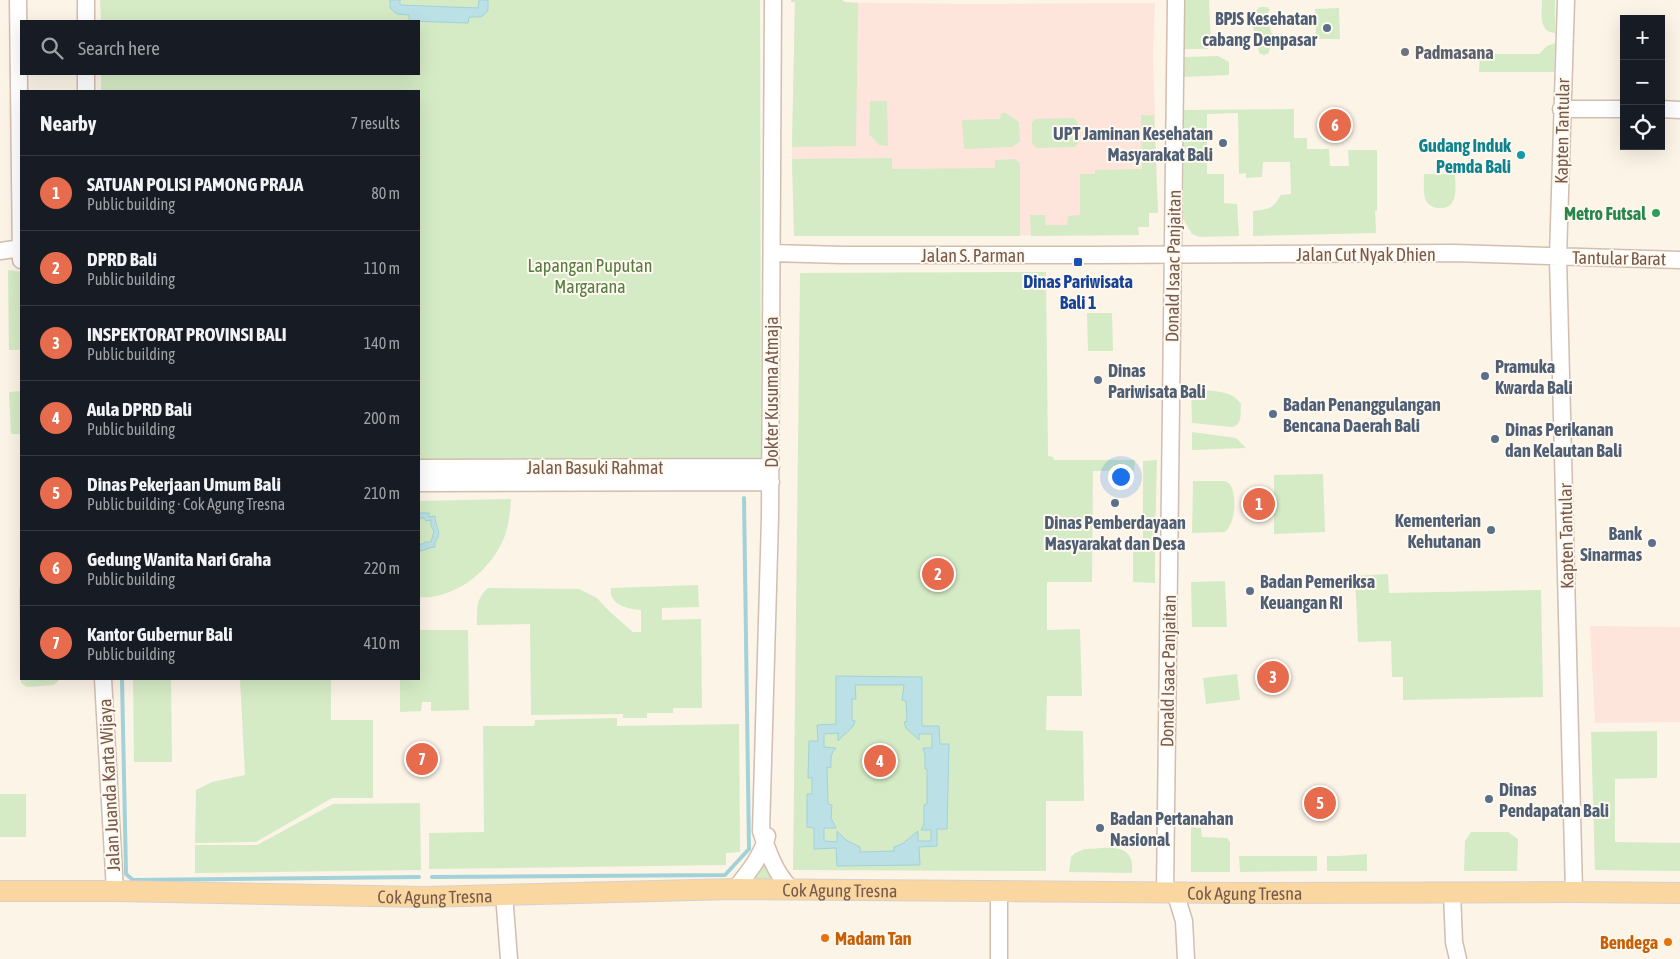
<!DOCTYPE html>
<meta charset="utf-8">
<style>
:root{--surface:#171b24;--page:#20242c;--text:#f1f3f6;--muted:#9ea1a6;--line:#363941;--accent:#e66c4d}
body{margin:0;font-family:"Asap Condensed",sans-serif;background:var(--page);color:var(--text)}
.controls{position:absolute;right:15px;top:15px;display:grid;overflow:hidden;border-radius:0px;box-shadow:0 5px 20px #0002}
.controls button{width:45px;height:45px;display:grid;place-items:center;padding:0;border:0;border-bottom:1px solid var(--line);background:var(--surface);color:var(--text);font:25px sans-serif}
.you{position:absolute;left:1120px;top:476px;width:18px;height:18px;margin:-12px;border:4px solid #fff;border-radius:50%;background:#1a73e8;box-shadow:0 0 0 8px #1a73e833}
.badge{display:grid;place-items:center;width:32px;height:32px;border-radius:50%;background:var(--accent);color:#fff;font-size:16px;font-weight:700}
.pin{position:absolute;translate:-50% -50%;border:2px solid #fff;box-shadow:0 1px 5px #0006}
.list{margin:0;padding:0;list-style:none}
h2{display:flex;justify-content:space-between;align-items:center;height:65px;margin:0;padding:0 20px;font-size:21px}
h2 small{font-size:16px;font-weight:400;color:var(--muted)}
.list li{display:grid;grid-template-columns:32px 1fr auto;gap:15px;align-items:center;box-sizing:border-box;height:75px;padding:0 20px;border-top:1px solid var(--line)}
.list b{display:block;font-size:19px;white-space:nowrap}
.list p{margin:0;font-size:16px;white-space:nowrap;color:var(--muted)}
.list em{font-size:16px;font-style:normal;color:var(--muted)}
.icon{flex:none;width:28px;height:28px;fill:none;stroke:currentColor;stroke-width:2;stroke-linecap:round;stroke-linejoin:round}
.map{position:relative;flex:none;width:1680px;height:959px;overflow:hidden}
.search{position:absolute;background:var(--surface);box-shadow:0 5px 20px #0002;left:20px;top:20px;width:400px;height:55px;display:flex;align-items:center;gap:12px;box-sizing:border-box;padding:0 18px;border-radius:0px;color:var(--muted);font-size:19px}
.panel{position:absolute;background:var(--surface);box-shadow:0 5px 20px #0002;left:20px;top:90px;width:400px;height:590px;border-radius:0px}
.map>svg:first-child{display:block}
.commercial{fill:#fde5db}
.green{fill:#d5ebc5}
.water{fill:#bbe1e6;stroke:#a2d1d8;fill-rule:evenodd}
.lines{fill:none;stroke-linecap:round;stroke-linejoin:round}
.stream{stroke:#a2d1d8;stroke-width:4}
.minor-casing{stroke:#d1beaf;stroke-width:19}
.major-casing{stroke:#d9d1cd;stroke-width:22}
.minor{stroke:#fff;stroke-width:16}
.major{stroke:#fad7a0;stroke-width:20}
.service-dot{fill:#5c6f8a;stroke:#fff8ee;stroke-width:2}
.worship-dot{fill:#6b7280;stroke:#fff8ee;stroke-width:2}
.culture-dot{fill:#0f9aa8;stroke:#fff8ee;stroke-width:2}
.leisure-dot{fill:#2e9e5b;stroke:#fff8ee;stroke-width:2}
.transit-dot{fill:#1a4fb4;stroke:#fff8ee;stroke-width:2}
.food-dot{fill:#e8710a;stroke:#fff8ee;stroke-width:2}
.labels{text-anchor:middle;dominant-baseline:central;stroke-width:4;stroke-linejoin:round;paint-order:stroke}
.service-label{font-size:18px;font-weight:bold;fill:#4e5e75;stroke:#fff8ee;text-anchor:start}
.worship-label{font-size:18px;font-weight:bold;fill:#5b616d;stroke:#fff8ee;text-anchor:start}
.street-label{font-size:18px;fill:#775a4b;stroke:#fff8ee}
.culture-label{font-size:18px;font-weight:bold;fill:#0d838f;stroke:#fff8ee;text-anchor:end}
.leisure-label{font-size:18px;font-weight:bold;fill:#27864d;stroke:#fff8ee;text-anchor:end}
.park-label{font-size:18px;fill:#557c43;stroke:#fff8ee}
.transit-label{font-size:18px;font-weight:bold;fill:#164399;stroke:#fff8ee}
.food-label{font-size:18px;font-weight:bold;fill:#c56008;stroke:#fff8ee;text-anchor:start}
</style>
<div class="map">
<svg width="1680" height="959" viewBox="0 0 1680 959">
<rect width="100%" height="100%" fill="#fcf4e7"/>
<path class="commercial" d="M 795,2 L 971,4 L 1155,3 L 1153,56 L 1158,213 L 1149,213 L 1149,227 L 1138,227 L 1139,235 L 794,236 L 792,153 Z
M 1590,626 L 1680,627 L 1680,722 L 1595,723 Z"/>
<path class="green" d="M 100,0 L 760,0 L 761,459 L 419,460 L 419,91 L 101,91 L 101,74 L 419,74 L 419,21 L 101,21 Z
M 791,0 L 842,0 L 845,2 L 858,3 L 856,146 L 792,147 L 795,2 L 791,2 Z
M 1184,0 L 1209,0 L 1211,45 L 1207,49 L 1184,49 Z
M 1542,0 L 1555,0 L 1555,33 C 1538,32 1542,12 1542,0 Z
M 1260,7 L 1267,7 L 1270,10 L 1267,14 L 1268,16 L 1272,18 L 1270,28 L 1272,34 L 1272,40 L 1267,42 L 1270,47 L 1269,53 L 1264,55 L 1259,53 L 1258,47 L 1254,43 L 1253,13 Z
M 1339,8 L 1340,39 L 1316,39 L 1315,9 Z
M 1555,43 L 1554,72 L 1479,72 L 1480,54 L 1539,54 L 1547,46 Z
M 1218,56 L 1229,62 L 1229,75 L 1184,77 L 1184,57 Z
M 870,101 L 887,101 L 888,146 L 879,145 L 869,134 Z
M 1294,109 L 1294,138 L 1307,138 L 1307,149 L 1329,149 L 1330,166 L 1349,166 L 1348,150 L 1377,150 L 1377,210 L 1375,211 L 1376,233 L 1253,236 L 1253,211 C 1270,209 1272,209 1281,195 L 1291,194 L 1290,162 L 1263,162 L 1262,177 L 1246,178 L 1246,173 L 1239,174 L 1238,113 L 1207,114 L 1207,174 L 1224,174 L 1224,203 L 1237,204 L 1239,236 L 1200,237 L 1192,234 L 1183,219 L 1184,110 Z
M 1001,113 L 1006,113 L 1019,122 L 1020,142 L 1012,147 L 964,149 L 962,120 L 1000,119 Z
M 1141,115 L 1154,115 L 1158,213 L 1149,213 L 1149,227 L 1138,227 L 1139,235 L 1031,236 L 1030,215 L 1045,215 L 1046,225 L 1067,225 L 1068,216 L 1080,215 L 1080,174 L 1095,174 L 1095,170 L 1142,169 Z
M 1074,118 L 1078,123 L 1080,141 L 1075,147 L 1036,148 L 1032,143 L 1032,123 L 1035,119 Z
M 892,158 L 892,169 L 995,168 L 995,160 L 1015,159 L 1020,163 L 1020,236 L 794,236 L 792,159 Z
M 1424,174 L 1455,174 C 1455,182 1457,194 1453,201 C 1448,212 1428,210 1425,198 C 1423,191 1424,182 1424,174 Z
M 8,270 L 21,272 L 21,350 L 9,350 Z
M 1046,272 L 1048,456 L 1053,457 L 1054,460 L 1135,460 L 1134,471 L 1093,471 L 1092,582 L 1047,582 L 1047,630 L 1080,629 L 1082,696 L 1047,696 L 1046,730 L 1083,731 L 1084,801 L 1046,801 L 1046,871 L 793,870 L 800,273 Z
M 1112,313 L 1113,351 L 1088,351 L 1087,313 Z
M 1191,389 C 1206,391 1233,389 1241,404 C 1240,413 1243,425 1232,427 L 1192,423 Z
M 21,391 L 21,434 L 11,434 L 9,392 Z
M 1192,432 L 1236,438 L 1246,448 L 1192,450 Z
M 1157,460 L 1155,539 L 1143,539 L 1143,461 Z
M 1323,474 L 1325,532 L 1274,534 L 1274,475 Z
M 1193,481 L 1225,481 L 1230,484 C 1237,496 1236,522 1225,532 L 1192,533 Z
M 511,499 C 510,513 509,525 504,538 C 491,570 455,600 419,597 L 419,501 Z
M 1133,546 L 1155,547 L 1155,583 L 1133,582 Z
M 1388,574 L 1389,593 L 1541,590 L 1543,697 L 1403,700 L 1403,677 L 1392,677 L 1391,641 L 1358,642 L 1355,576 Z
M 1225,581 L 1227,627 L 1192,627 L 1191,582 Z
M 21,583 L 21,679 L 60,679 L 54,685 L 27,687 L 21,683 L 19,589 Z
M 698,585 L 699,607 L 662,608 L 662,620 L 701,619 L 702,708 L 673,708 L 673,713 L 647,713 L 647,718 L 623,718 L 623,714 L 531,715 L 530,624 L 477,625 C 477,610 476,598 488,588 L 579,589 L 597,598 L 609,611 L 633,632 L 641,632 L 641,610 C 629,609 608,605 611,588 Z
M 419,630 L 468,630 L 469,710 L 431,711 L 431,702 L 422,702 L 421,711 L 400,712 L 400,679 L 419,679 Z
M 1237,674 L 1240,700 L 1206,704 L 1203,678 Z
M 133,679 L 171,679 L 172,762 L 134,762 Z
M 240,679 L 331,679 L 331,720 L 373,720 L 373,798 L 332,798 L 256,842 L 195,843 L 196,790 L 212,782 L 245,775 Z
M 617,718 L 617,726 L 739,724 L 740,852 L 726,853 L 726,865 L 429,869 L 429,833 L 484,832 L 483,726 L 534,726 L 535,720 Z
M 1657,731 L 1657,778 L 1615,779 L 1615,842 L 1680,843 L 1680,871 L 1595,870 L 1591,732 Z
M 0,794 L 26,794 L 26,837 L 0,837 Z
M 420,803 L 421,870 L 195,873 L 195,845 L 257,845 L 333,804 Z
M 1191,827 L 1201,828 L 1202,837 L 1227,838 L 1230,842 L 1230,872 L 1191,872 Z
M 1471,832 L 1508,832 L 1518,839 L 1517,871 L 1464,871 L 1465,841 Z
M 1085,849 C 1097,849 1124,843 1130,857 C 1133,862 1132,868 1132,873 L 1069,872 L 1071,857 L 1075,853 Z
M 1367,854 L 1367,871 L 1327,871 L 1327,856 L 1339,856 Z
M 766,855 L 774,879 L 755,879 L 763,867 Z
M 1239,856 L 1317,856 L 1317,871 L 1240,872 Z"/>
<path class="water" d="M 390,0 L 400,0 L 400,5 L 478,8 L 479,0 L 488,0 L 488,11 L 481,17 L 469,17 L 468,23 L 409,21 L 409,15 L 397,14 L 390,8 Z
M 419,513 L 429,513 L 429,517 L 435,516 C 435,527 443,532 435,542 L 435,547 C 429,547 425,551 419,551 L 419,544 L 423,544 L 425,542 L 431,542 L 434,531 L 431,526 L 431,520 L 426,521 L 424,518 L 419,518 Z
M 836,676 L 922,677 L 922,726 L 939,726 L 940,744 L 949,744 L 947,829 L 937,829 L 937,846 L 919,847 L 920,865 L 837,866 L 836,848 L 814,849 L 814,828 L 807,827 L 807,794 L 812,794 L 812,778 L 808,778 L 809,741 L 818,741 L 817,725 L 836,724 ZM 855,685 L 904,685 L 902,700 L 906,701 L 907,721 L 904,722 L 906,728 L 919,740 L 919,734 L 932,734 L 932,748 L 923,748 L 925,754 L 925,769 L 927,769 L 927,804 L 924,805 L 924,824 L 921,830 L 931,830 L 931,841 L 918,841 L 918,831 L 902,844 L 894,847 L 894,851 L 860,852 L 860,847 L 846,840 L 837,831 L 837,842 L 824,841 L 824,828 L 836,828 L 831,818 L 832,805 L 828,804 L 827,767 L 831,768 C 831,759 830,753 836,748 L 824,747 L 824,734 L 838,733 L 838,741 C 843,734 853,730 855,721 L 852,720 L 852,699 L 856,699 Z"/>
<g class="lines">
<path class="stream" d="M 122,679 L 126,874 L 133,880 L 419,877
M 432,877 L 725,875 L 749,849 L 744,498"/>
<defs>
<path id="minor" d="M 18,0 L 21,260
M 86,0 L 86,21
M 773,0 L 770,517 L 761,831 C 768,852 775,873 791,889
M 1566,0 L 1558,257 L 1574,892
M 86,74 L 86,91
M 1561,109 L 1624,109
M 1661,109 L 1680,110
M 0,251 L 21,248
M 772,253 L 842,255 L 1098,255 L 1454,253 L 1680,260
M 419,468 L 771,467
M 419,483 L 771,482
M 103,679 L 115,891
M 735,889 C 748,873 762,856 767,836
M 1165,892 L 1176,0
M 1175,892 L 1184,921 L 1186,959
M 1452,892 L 1454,942 L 1458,959
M 504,894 L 509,959
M 999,959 L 999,890"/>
<g id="major">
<path id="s1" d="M 0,891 L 115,891 L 425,897 L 735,889 L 1236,893 L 1574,892 L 1680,893"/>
</g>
</defs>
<use href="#minor" class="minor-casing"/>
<use href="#major" class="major-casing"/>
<use href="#minor" class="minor"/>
<use href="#major" class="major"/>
</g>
<g class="service-dot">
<circle cx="1327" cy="28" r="5"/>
<circle cx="1223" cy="143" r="5"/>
<circle cx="1485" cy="376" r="5"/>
<circle cx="1098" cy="380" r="5"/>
<circle cx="1273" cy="414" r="5"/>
<circle cx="1495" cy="439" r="5"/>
<circle cx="1115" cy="503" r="5"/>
<circle cx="1491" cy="530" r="5"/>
<circle cx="1652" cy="543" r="5"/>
<circle cx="1250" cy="591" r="5"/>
<circle cx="1489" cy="799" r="5"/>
<circle cx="1100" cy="828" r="5"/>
</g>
<circle class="worship-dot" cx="1405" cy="52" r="5"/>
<circle class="culture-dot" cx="1521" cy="155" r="5"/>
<circle class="leisure-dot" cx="1656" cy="213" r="5"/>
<rect class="transit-dot" x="1073" y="257" width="10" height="10" rx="2.5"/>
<g class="food-dot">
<circle cx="825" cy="938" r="5"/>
<circle cx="1668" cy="942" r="5"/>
</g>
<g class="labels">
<g class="service-label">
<text x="1317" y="18" text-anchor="end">BPJS Kesehatan<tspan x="1317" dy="21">cabang Denpasar</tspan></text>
<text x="1213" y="133" text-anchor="end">UPT Jaminan Kesehatan<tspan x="1213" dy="21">Masyarakat Bali</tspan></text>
<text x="1495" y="366">Pramuka<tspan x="1495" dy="21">Kwarda Bali</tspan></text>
<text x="1108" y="370">Dinas<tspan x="1108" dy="21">Pariwisata Bali</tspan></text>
<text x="1283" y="404">Badan Penanggulangan<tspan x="1283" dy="21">Bencana Daerah Bali</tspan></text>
<text x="1505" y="429">Dinas Perikanan<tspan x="1505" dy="21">dan Kelautan Bali</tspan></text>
<text x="1481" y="520" text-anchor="end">Kementerian<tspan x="1481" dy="21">Kehutanan</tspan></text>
<text x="1115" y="522" text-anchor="middle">Dinas Pemberdayaan<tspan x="1115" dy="21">Masyarakat dan Desa</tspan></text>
<text x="1642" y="533" text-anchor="end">Bank<tspan x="1642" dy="21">Sinarmas</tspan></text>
<text x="1260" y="581">Badan Pemeriksa<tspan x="1260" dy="21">Keuangan RI</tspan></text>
<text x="1499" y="789">Dinas<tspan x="1499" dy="21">Pendapatan Bali</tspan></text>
<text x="1110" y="818">Badan Pertanahan<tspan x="1110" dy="21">Nasional</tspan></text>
</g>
<g class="worship-label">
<text x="1415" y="52">Padmasana</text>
</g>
<g class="street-label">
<text transform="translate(1562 131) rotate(-89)">Kapten Tantular</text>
<text x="1366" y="254">Jalan Cut Nyak Dhien</text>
<text x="973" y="255">Jalan S. Parman</text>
<text transform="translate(1619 258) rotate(1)">Tantular Barat</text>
<text transform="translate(1173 266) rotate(-89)">Donald Isaac Panjaitan</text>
<text transform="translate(771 392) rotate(-90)">Dokter Kusuma Atmaja</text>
<text x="595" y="467">Jalan Basuki Rahmat</text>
<text transform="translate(1566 536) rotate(-91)">Kapten Tantular</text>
<text transform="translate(1168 671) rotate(-89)">Donald Isaac Panjaitan</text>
<text transform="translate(109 785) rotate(-93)">Jalan Juanda Karta Wijaya</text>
<text stroke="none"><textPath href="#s1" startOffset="840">Cok Agung Tresna</textPath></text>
<text stroke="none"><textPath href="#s1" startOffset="1245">Cok Agung Tresna</textPath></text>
<text stroke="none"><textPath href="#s1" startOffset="435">Cok Agung Tresna</textPath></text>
</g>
<g class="culture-label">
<text x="1511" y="145">Gudang Induk<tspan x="1511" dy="21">Pemda Bali</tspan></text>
</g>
<g class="leisure-label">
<text x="1646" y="213">Metro Futsal</text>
</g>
<g class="park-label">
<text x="590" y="265">Lapangan Puputan<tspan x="590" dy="21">Margarana</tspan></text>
</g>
<g class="transit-label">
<text x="1078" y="281">Dinas Pariwisata<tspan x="1078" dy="21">Bali 1</tspan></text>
</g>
<g class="food-label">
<text x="835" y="938">Madam Tan</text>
<text x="1658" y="942" text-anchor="end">Bendega</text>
</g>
</g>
</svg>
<div class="controls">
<button>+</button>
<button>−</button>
<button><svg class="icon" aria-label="locate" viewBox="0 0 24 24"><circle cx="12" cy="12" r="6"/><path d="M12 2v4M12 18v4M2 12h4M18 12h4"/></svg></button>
</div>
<div class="you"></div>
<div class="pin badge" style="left:1259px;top:504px">1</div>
<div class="pin badge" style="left:938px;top:574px">2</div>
<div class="pin badge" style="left:1273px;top:677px">3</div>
<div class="pin badge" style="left:880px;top:761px">4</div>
<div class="pin badge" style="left:1320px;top:803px">5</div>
<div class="pin badge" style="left:1335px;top:125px">6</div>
<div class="pin badge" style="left:422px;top:759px">7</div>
<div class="search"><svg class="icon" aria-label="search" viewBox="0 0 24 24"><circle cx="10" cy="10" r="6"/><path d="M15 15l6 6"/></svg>Search here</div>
<section class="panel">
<h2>Nearby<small>7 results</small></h2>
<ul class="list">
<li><span class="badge">1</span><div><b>SATUAN POLISI PAMONG PRAJA</b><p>Public building</p></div><em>80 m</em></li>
<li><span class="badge">2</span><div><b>DPRD Bali</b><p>Public building</p></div><em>110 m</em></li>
<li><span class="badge">3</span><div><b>INSPEKTORAT PROVINSI BALI</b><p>Public building</p></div><em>140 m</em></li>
<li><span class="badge">4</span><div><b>Aula DPRD Bali</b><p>Public building</p></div><em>200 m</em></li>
<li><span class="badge">5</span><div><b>Dinas Pekerjaan Umum Bali</b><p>Public building · Cok Agung Tresna</p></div><em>210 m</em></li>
<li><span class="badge">6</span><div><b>Gedung Wanita Nari Graha</b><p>Public building</p></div><em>220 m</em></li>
<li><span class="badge">7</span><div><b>Kantor Gubernur Bali</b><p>Public building</p></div><em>410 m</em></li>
</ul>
</section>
</div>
